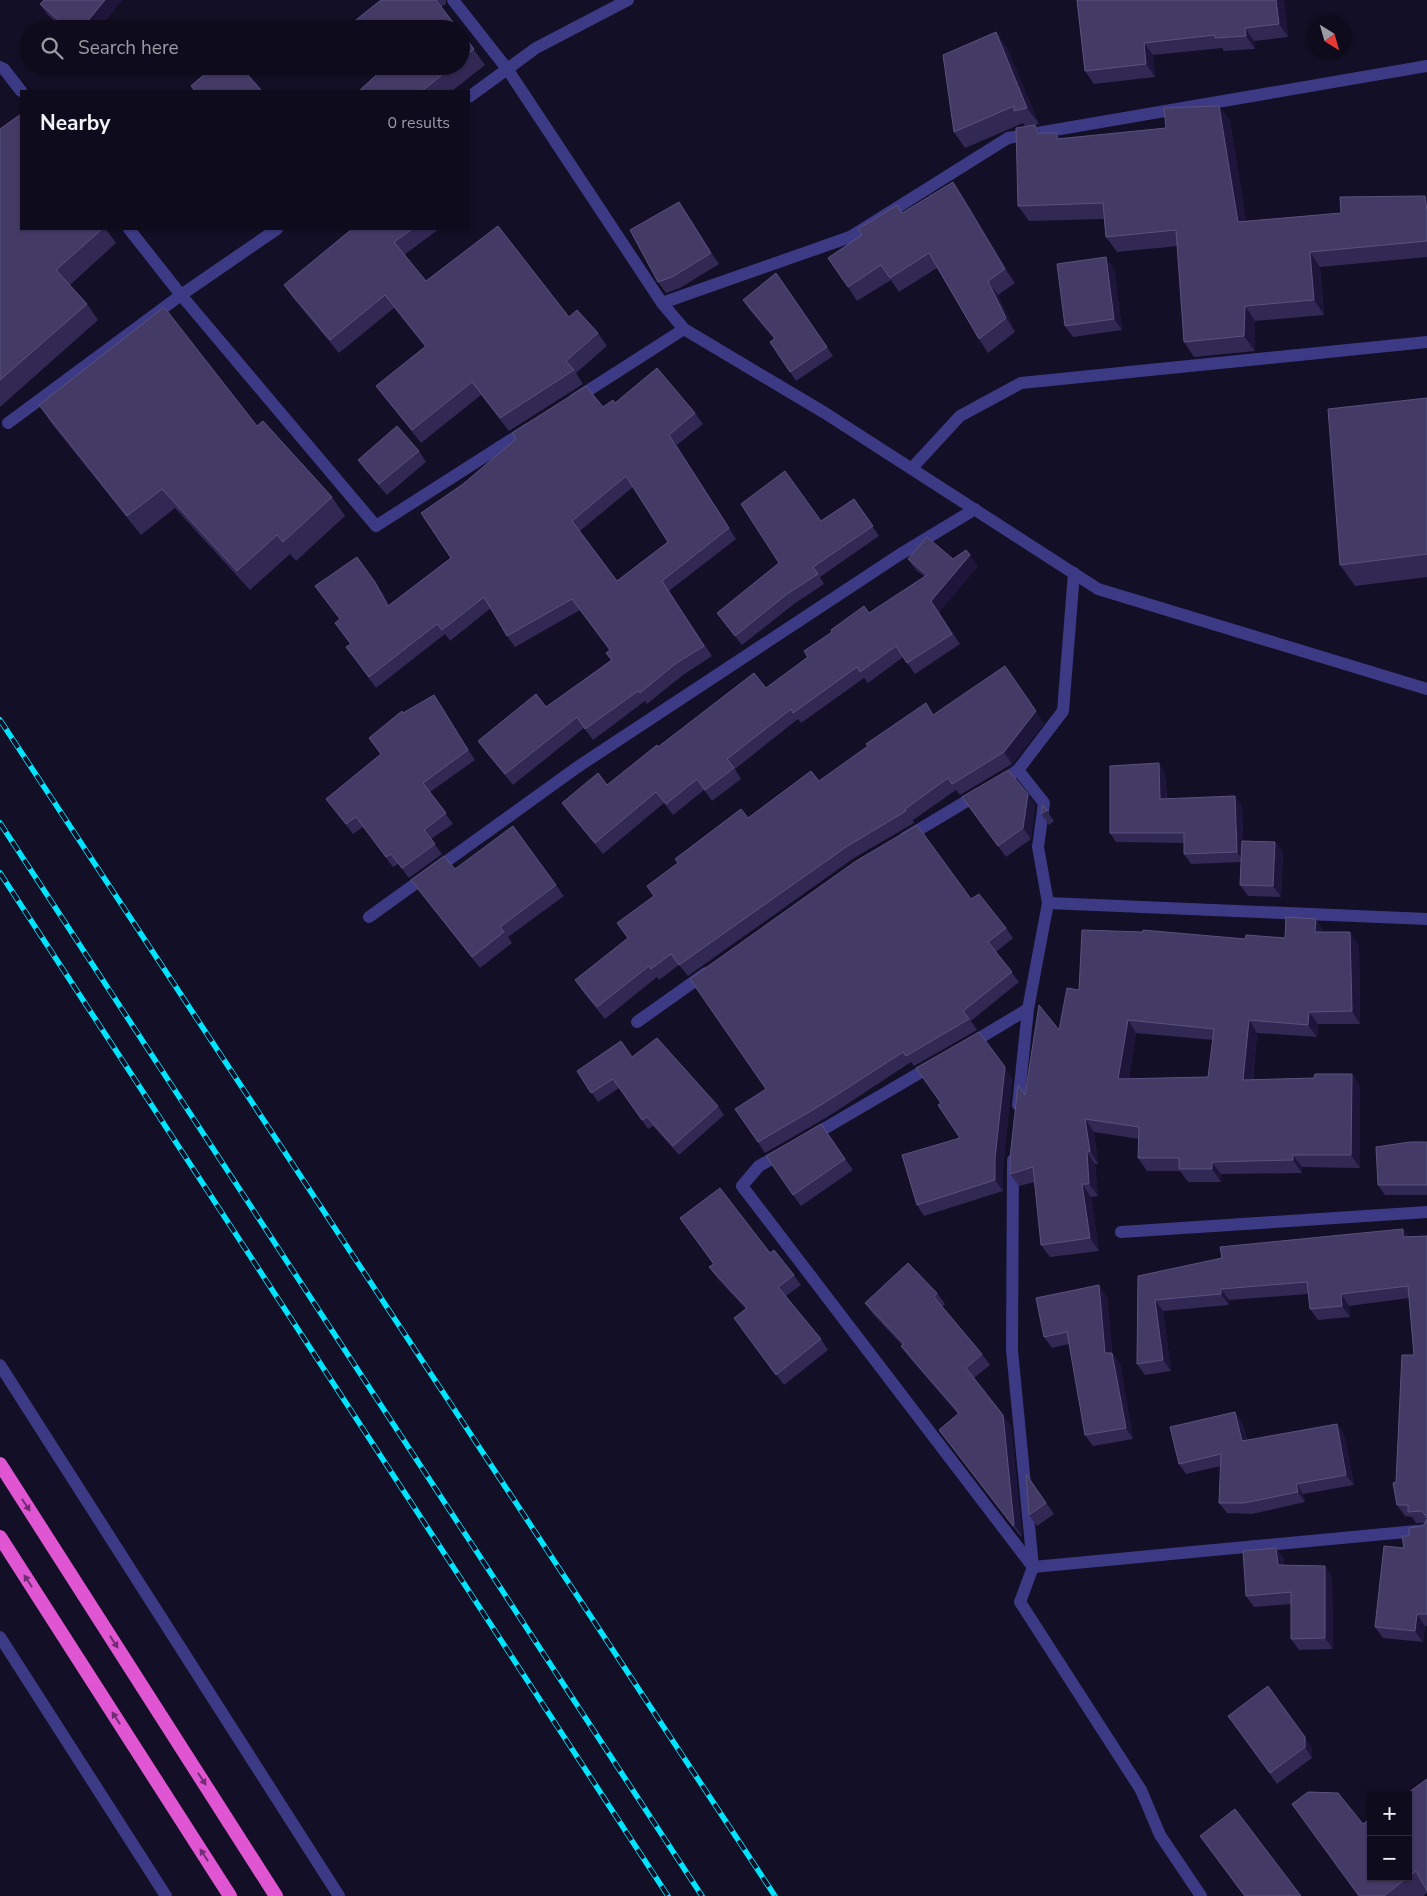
<!DOCTYPE html>
<meta charset="utf-8">
<style>
:root{--surface:#0e0b1c;--page:#171425;--text:#f1f3f6;--muted:#9b9ba3;--line:#2e2b3b}
body{margin:0;font-family:"Nunito Sans",sans-serif;background:var(--page);color:var(--text)}
.controls{position:absolute;right:15px;bottom:15px;display:grid;overflow:hidden;border-radius:0px;box-shadow:0 1px 4px #0004}
.controls button{width:45px;height:45px;display:grid;place-items:center;padding:0;border:0;border-bottom:1px solid var(--line);background:var(--surface);color:var(--text);font:25px sans-serif}
.compass{position:absolute;left:1307px;top:15px;width:45px;height:45px;border-radius:50%;background:var(--surface);box-shadow:0 1px 4px #0004;rotate:143deg}
.list{margin:0;padding:0;list-style:none}
h2{display:flex;justify-content:space-between;align-items:center;height:65px;margin:0;padding:0 20px;font-size:21px}
h2 small{font-size:16px;font-weight:400;color:var(--muted)}
.icon{flex:none;width:28px;height:28px;fill:none;stroke:currentColor;stroke-width:2;stroke-linecap:round;stroke-linejoin:round}
.map{position:relative;flex:none;width:1427px;height:1896px;overflow:hidden}
.search{position:absolute;background:var(--surface);box-shadow:0 1px 4px #0004;left:20px;top:20px;width:450px;height:55px;display:flex;align-items:center;gap:12px;box-sizing:border-box;padding:0 18px;border-radius:28px;color:var(--muted);font-size:19px}
.panel{position:absolute;background:var(--surface);box-shadow:0 1px 4px #0004;left:20px;top:90px;width:450px;height:140px;border-radius:0px}
.map>svg:first-child{display:block}
.lines{fill:none;stroke-linecap:round;stroke-linejoin:round}
.minor{stroke:#3d3a85;stroke-width:12}
.trunk{stroke:#e055d1;stroke-width:14}
.rail-casing{stroke:#00e5ff;stroke-width:5.5}
.rail{stroke:#130f26;stroke-width:4;stroke-dasharray:11;stroke-linecap:butt}
.wall{fill:#312854;fill-rule:evenodd}
.shaded-wall{fill:#1d163a}
.building{fill:#433a66;stroke:#5a527e;fill-rule:evenodd}
.oneway{fill:#6f2e73}
</style>
<div class="map">
<svg width="1427" height="1896" viewBox="0 0 1427 1896">
<rect width="100%" height="100%" fill="#130f26"/>
<g class="lines">
<path class="minor" d="M 453,0 L 508,70 L 662,303 L 684,329 L 825,413 L 1098,589 L 1427,689
M 0,67 L 4,69 L 21,91
M 469,97 L 536,48 L 628,0
M 129,229 L 181,295 L 376,526 L 528,429
M 662,303 L 850,237 L 1008,138 L 1427,66
M 575,399 L 684,329
M 8,423 L 181,295 L 277,229
M 912,468 L 960,416 L 1021,383 L 1427,342
M 1012,774 L 1018,770 L 1063,711 L 1074,573
M 905,838 L 980,793
M 1048,903 L 1427,919
M 369,917 L 579,766 L 899,555 L 975,509
M 637,1022 L 706,973
M 968,1045 L 1028,1009
M 1018,1105 L 1028,1009 L 1048,903 L 1038,847 L 1044,803 L 1018,770
M 810,1137 L 933,1065
M 784,1152 L 759,1166 L 742,1186 L 1033,1567 L 1427,1530
M 1013,1160 L 1012,1350 L 1033,1567 L 1020,1602 L 1141,1790 L 1160,1835 L 1201,1896
M 1121,1232 L 1427,1212
M 0,1365 L 339,1896
M 0,1637 L 166,1896"/>
<path class="trunk" d="M 0,1464 L 276,1896
M 0,1537 L 230,1896"/>
<defs>
<path id="rail" d="M 0,720 L 775,1896
M 0,823 L 702,1896
M 0,873 L 668,1896"/>
</defs>
<use href="#rail" class="rail-casing"/>
<use href="#rail" class="rail"/>
</g>
<path class="wall" d="M 122,0 L 98,29 L 64,29 L 48,15 L 40,4 Z
M 381,0 L 446,0 L 446,4 L 441,7 L 458,29 L 356,29 L 352,23 Z
M 1077,0 L 1284,0 L 1288,37 L 1254,41 L 1255,49 L 1224,51 L 1222,48 L 1153,55 L 1155,77 L 1094,84 L 1085,71 Z
M 461,32 L 485,65 L 452,91 L 359,91 L 385,67 L 385,66 L 461,66 Z
M 996,32 L 1007,48 L 1039,124 L 1035,125 L 1040,133 L 1057,133 L 1061,139 L 1166,128 L 1219,106 L 1230,121 L 1246,221 L 1341,213 L 1425,196 L 1427,199 L 1427,257 L 1320,267 L 1324,315 L 1255,321 L 1255,351 L 1194,357 L 1184,342 L 1178,246 L 1117,252 L 1106,237 L 1104,219 L 1029,221 L 1018,206 L 1025,126 L 1023,123 L 965,148 L 954,132 Z
M 0,129 L 21,229 L 106,229 L 116,243 L 70,285 L 87,304 L 98,320 L 0,407 Z
M 963,196 L 1015,283 L 998,295 L 1015,332 L 988,353 L 979,339 L 937,268 L 899,292 L 891,280 L 857,301 L 848,287 L 897,205 L 902,213 Z
M 679,202 L 719,264 L 680,288 L 666,293 L 658,282 Z
M 352,229 L 439,229 L 404,255 L 426,281 L 569,317 L 598,333 L 607,346 L 576,373 L 583,384 L 509,431 L 481,395 L 421,443 L 386,399 L 376,386 L 425,347 L 394,308 L 339,353 L 293,298 L 284,285 Z
M 1114,268 L 1122,330 L 1073,337 L 1065,326 Z
M 776,273 L 833,356 L 796,381 L 770,342 L 774,339 L 749,309 L 743,300 Z
M 1427,398 L 1427,577 L 1355,586 L 1340,565 Z
M 615,403 L 695,413 L 703,424 L 677,445 L 736,539 L 669,591 L 712,656 L 683,675 L 647,704 L 645,701 L 593,740 L 584,728 L 513,785 L 485,751 L 478,741 L 546,707 L 611,660 L 606,653 L 610,650 L 580,610 L 515,647 L 507,636 L 491,608 L 450,641 L 445,634 L 376,688 L 346,647 L 350,644 L 335,623 L 383,593 L 389,605 L 451,558 L 603,407 ZM 633,487 L 668,542 L 617,581 L 580,531 Z
M 39,405 L 257,426 L 332,497 L 345,516 L 296,561 L 290,554 L 250,590 L 175,508 L 141,535 L 52,424 Z
M 419,451 L 426,462 L 387,495 L 366,471 L 358,460 Z
M 854,499 L 879,536 L 820,577 L 824,584 L 794,604 L 742,645 L 717,613 L 779,563 L 821,521 Z
M 908,559 L 953,559 L 978,566 L 939,612 L 960,644 L 915,674 L 903,657 L 868,683 L 864,678 L 801,723 L 798,719 L 735,769 L 741,779 L 712,801 L 704,790 L 673,815 L 664,803 L 603,854 L 570,814 L 562,803 L 607,785 L 658,747 L 766,688 L 869,613 L 925,577 L 916,570 Z
M 441,705 L 475,760 L 430,792 L 453,824 L 431,839 L 442,854 L 409,878 L 398,864 L 393,867 L 363,827 L 353,834 L 326,799 L 381,754 L 369,738 L 403,713 Z
M 933,714 L 1044,723 L 1012,764 L 960,795 L 956,790 L 913,820 L 914,823 L 854,858 L 688,976 L 679,965 L 659,980 L 657,977 L 605,1019 L 583,992 L 575,980 L 628,938 L 654,896 L 748,818 L 819,781 Z
M 1165,773 L 1167,799 L 1242,806 L 1243,841 L 1275,842 L 1283,853 L 1281,897 L 1248,896 L 1240,885 L 1241,862 L 1191,864 L 1184,854 L 1184,843 L 1116,842 L 1110,833 Z
M 1028,794 L 1035,805 L 1031,839 L 1006,857 L 970,808 Z
M 1043,805 L 1054,821 L 1049,825 L 1041,814 Z
M 455,869 L 556,885 L 564,896 L 508,937 L 512,943 L 480,968 L 419,891 L 411,880 Z
M 971,899 L 1006,928 L 1013,938 L 996,952 L 1019,982 L 971,1021 L 977,1030 L 914,1066 L 911,1062 L 829,1116 L 765,1153 L 735,1109 L 766,1089 Z
M 1324,931 L 1324,932 L 1359,945 L 1360,1024 L 1318,1024 L 1317,1037 L 1257,1033 L 1253,1080 L 1314,1078 L 1352,1074 L 1360,1086 L 1360,1168 L 1302,1167 L 1302,1173 L 1221,1174 L 1221,1182 L 1188,1182 L 1180,1171 L 1147,1171 L 1138,1158 L 1139,1139 L 1094,1132 L 1098,1164 L 1095,1164 L 1098,1196 L 1091,1197 L 1099,1251 L 1050,1257 L 1041,1245 L 1035,1182 L 1019,1186 L 1010,1174 L 1025,1095 L 1079,990 L 1245,939 L 1285,938 ZM 1136,1033 L 1213,1040 L 1208,1077 L 1129,1079 Z
M 632,1057 L 718,1106 L 724,1115 L 679,1155 L 653,1126 L 648,1129 L 619,1088 L 598,1102 L 577,1071 Z
M 1012,1078 L 1003,1169 L 1003,1191 L 924,1216 L 917,1205 L 960,1138 Z
M 821,1124 L 853,1170 L 801,1206 L 793,1195 Z
M 1427,1142 L 1427,1195 L 1385,1195 L 1378,1185 Z
M 680,1218 L 770,1253 L 794,1275 L 801,1285 L 786,1296 L 821,1339 L 828,1350 L 784,1385 L 741,1328 L 746,1309 L 717,1278 L 709,1267 L 713,1264 Z
M 1403,1229 L 1408,1236 L 1427,1236 L 1427,1626 L 1425,1626 L 1423,1642 L 1383,1638 L 1375,1627 L 1409,1536 L 1423,1526 L 1425,1523 L 1416,1523 L 1412,1517 L 1405,1516 L 1397,1505 L 1396,1482 L 1414,1355 L 1409,1298 L 1349,1306 L 1350,1317 L 1318,1320 L 1310,1309 L 1308,1294 L 1229,1300 L 1229,1305 L 1163,1311 L 1171,1371 L 1145,1375 L 1137,1364 L 1138,1276 Z
M 937,1293 L 945,1304 L 942,1307 L 982,1354 L 990,1365 L 974,1378 L 1011,1426 L 1022,1536 L 1021,1537 L 939,1430 L 958,1414 L 909,1357 L 901,1346 L 902,1345 L 873,1314 L 865,1303 Z
M 1107,1296 L 1112,1353 L 1120,1364 L 1133,1439 L 1093,1446 L 1085,1435 L 1069,1344 L 1052,1348 L 1044,1337 Z
M 1242,1422 L 1247,1440 L 1344,1434 L 1354,1485 L 1303,1494 L 1305,1502 L 1252,1514 L 1227,1513 L 1219,1503 L 1221,1466 L 1186,1474 L 1179,1464 Z
M 1026,1474 L 1054,1514 L 1037,1526 L 1029,1515 Z
M 1276,1548 L 1284,1559 L 1284,1565 L 1332,1577 L 1333,1649 L 1299,1650 L 1291,1639 L 1291,1604 L 1254,1607 L 1246,1596 Z
M 1228,1716 L 1312,1748 L 1312,1758 L 1277,1784 Z
M 1427,1779 L 1427,1893 L 1423,1896 L 1359,1896 L 1292,1804 L 1363,1824 Z
M 1200,1836 L 1301,1896 L 1244,1896 Z"/>
<path class="shaded-wall" d="M 105,0 L 122,0 L 98,29 L 81,29 Z
M 1276,0 L 1284,0 L 1288,37 L 1279,24 Z
M 1245,28 L 1254,41 L 1255,49 L 1246,36 Z
M 996,32 L 1007,48 L 1039,124 L 1027,108 Z
M 1144,43 L 1153,55 L 1155,77 L 1146,64 Z
M 1219,106 L 1230,121 L 1249,237 L 1238,222 Z
M 1057,133 L 1067,148 L 1057,139 Z
M 953,182 L 963,196 L 1015,283 L 1005,269 Z
M 1425,196 L 1427,199 L 1427,212 Z
M 679,202 L 687,213 L 719,264 L 711,253 Z
M 1310,252 L 1320,267 L 1324,315 L 1314,300 Z
M 1106,257 L 1114,268 L 1122,330 L 1114,319 Z
M 988,281 L 998,295 L 1015,332 L 1006,318 Z
M 1245,306 L 1255,321 L 1255,351 L 1244,336 Z
M 669,435 L 677,445 L 736,539 L 729,528 Z
M 970,555 L 978,566 L 939,612 L 960,644 L 931,601 Z
M 375,582 L 383,593 L 396,617 L 388,606 Z
M 1005,666 L 1044,723 L 1012,764 L 1004,752 Z
M 434,695 L 441,705 L 475,760 L 468,750 Z
M 1159,763 L 1165,773 L 1167,809 L 1160,799 Z
M 1028,794 L 1035,805 L 1031,839 L 1023,828 Z
M 1235,796 L 1242,806 L 1244,862 L 1237,852 Z
M 1275,842 L 1283,853 L 1281,897 L 1273,886 Z
M 1316,919 L 1324,931 L 1323,945 L 1315,932 Z
M 1350,932 L 1359,945 L 1360,1024 L 1352,1011 Z
M 1309,1012 L 1318,1024 L 1317,1037 L 1308,1025 Z
M 1128,1020 L 1136,1033 L 1127,1092 L 1118,1079 Z
M 1249,1020 L 1257,1033 L 1251,1093 L 1243,1080 Z
M 1005,1067 L 1012,1078 L 1003,1169 L 1003,1191 L 995,1180 L 995,1158 Z
M 1352,1074 L 1360,1086 L 1360,1168 L 1351,1155 Z
M 1085,1119 L 1094,1132 L 1098,1164 L 1090,1151 Z
M 1087,1152 L 1095,1164 L 1098,1196 L 1089,1184 Z
M 1293,1155 L 1302,1167 L 1302,1173 L 1293,1160 Z
M 1212,1162 L 1221,1174 L 1221,1182 L 1212,1169 Z
M 1082,1184 L 1091,1197 L 1099,1251 L 1090,1238 Z
M 1403,1229 L 1411,1240 L 1403,1237 Z
M 1099,1285 L 1107,1296 L 1113,1364 L 1105,1353 Z
M 1221,1289 L 1229,1300 L 1229,1305 L 1221,1294 Z
M 1341,1294 L 1349,1306 L 1350,1317 L 1342,1306 Z
M 1155,1300 L 1163,1311 L 1171,1371 L 1163,1360 Z
M 1112,1353 L 1120,1364 L 1133,1439 L 1126,1428 Z
M 1235,1412 L 1242,1422 L 1249,1451 L 1242,1441 Z
M 1003,1415 L 1011,1426 L 1022,1536 L 1014,1525 Z
M 1337,1424 L 1344,1434 L 1354,1485 L 1346,1475 Z
M 1296,1484 L 1303,1494 L 1305,1502 L 1298,1492 Z
M 1276,1548 L 1284,1559 L 1285,1576 L 1278,1565 Z
M 1325,1566 L 1332,1577 L 1333,1649 L 1325,1638 Z
M 1417,1614 L 1425,1626 L 1423,1642 L 1415,1631 Z
M 1305,1737 L 1312,1748 L 1312,1758 L 1305,1747 Z"/>
<path class="building" d="M 44,0 L 105,0 L 81,29 L 69,29 L 40,4 Z
M 381,0 L 436,0 L 458,29 L 357,29 L 352,23 Z
M 1077,0 L 1276,0 L 1279,24 L 1245,28 L 1246,36 L 1215,38 L 1215,35 L 1144,43 L 1146,64 L 1085,71 Z
M 461,32 L 474,49 L 461,60 Z
M 996,32 L 1027,108 L 1014,111 L 1014,106 L 954,132 L 943,55 Z
M 214,66 L 240,66 L 262,91 L 195,91 L 191,86 Z
M 386,66 L 453,66 L 422,91 L 359,91 Z
M 1219,106 L 1238,222 L 1341,213 L 1340,197 L 1425,196 L 1427,212 L 1427,241 L 1310,252 L 1314,300 L 1245,306 L 1244,336 L 1184,342 L 1176,230 L 1106,237 L 1103,203 L 1018,206 L 1016,128 L 1035,125 L 1038,133 L 1057,133 L 1057,139 L 1166,128 L 1164,108 Z
M 21,114 L 21,229 L 102,229 L 56,270 L 87,304 L 0,380 L 0,129 Z
M 953,182 L 1005,269 L 988,281 L 1006,318 L 979,339 L 929,253 L 890,278 L 881,265 L 848,287 L 828,258 L 862,235 L 858,229 L 897,205 L 902,213 Z
M 679,202 L 711,253 L 672,277 L 658,282 L 630,230 Z
M 498,226 L 569,317 L 577,310 L 598,333 L 566,361 L 574,370 L 500,418 L 472,382 L 412,430 L 376,386 L 426,346 L 385,295 L 330,340 L 284,285 L 352,229 L 412,229 L 394,242 L 426,281 Z
M 1106,257 L 1114,319 L 1065,326 L 1057,264 Z
M 776,273 L 827,347 L 790,372 L 770,342 L 775,338 L 743,300 Z
M 164,307 L 257,426 L 263,421 L 332,497 L 283,542 L 277,535 L 237,571 L 162,489 L 127,516 L 39,405 Z
M 657,368 L 695,413 L 669,435 L 729,528 L 662,581 L 704,646 L 675,664 L 640,693 L 638,691 L 585,729 L 577,717 L 505,774 L 478,741 L 536,694 L 546,707 L 612,660 L 606,653 L 610,650 L 572,599 L 507,636 L 484,597 L 442,630 L 437,624 L 369,677 L 346,647 L 351,644 L 335,623 L 340,619 L 315,586 L 357,557 L 375,582 L 388,606 L 451,558 L 421,513 L 463,484 L 516,439 L 512,433 L 586,386 L 603,407 L 613,400 L 615,403 ZM 626,476 L 668,542 L 617,581 L 572,521 Z
M 1427,398 L 1427,554 L 1340,565 L 1328,409 Z
M 397,426 L 419,451 L 379,484 L 358,460 Z
M 785,471 L 821,521 L 854,499 L 873,526 L 813,567 L 818,574 L 787,594 L 735,636 L 717,613 L 779,563 L 741,504 Z
M 927,537 L 953,559 L 966,550 L 970,555 L 931,601 L 952,634 L 907,663 L 896,646 L 860,672 L 857,667 L 793,713 L 791,709 L 727,759 L 734,768 L 705,790 L 697,779 L 666,804 L 656,792 L 595,843 L 562,803 L 598,773 L 607,785 L 657,745 L 658,747 L 754,673 L 766,688 L 808,657 L 804,651 L 832,632 L 831,630 L 864,606 L 869,613 L 927,575 L 908,559 Z
M 1005,666 L 1036,711 L 1004,752 L 952,784 L 948,778 L 905,809 L 906,811 L 846,847 L 679,965 L 671,954 L 651,969 L 649,966 L 597,1007 L 575,980 L 628,938 L 617,923 L 654,896 L 647,886 L 678,863 L 675,859 L 741,809 L 748,818 L 811,771 L 819,781 L 868,746 L 866,744 L 926,703 L 933,715 Z
M 434,695 L 468,750 L 423,783 L 446,813 L 424,830 L 435,844 L 402,868 L 391,854 L 386,857 L 356,817 L 346,824 L 326,799 L 381,754 L 369,738 L 402,711 L 403,713 Z
M 1159,763 L 1160,799 L 1235,796 L 1237,852 L 1184,854 L 1184,833 L 1110,833 L 1110,766 Z
M 1008,770 L 1028,794 L 1023,828 L 998,846 L 962,797 Z
M 1043,805 L 1047,810 L 1041,814 Z
M 917,825 L 971,899 L 979,894 L 1006,928 L 988,942 L 1012,972 L 963,1011 L 969,1019 L 906,1056 L 903,1052 L 821,1105 L 758,1142 L 735,1109 L 766,1089 L 690,979 L 856,861 Z
M 513,826 L 556,885 L 500,927 L 504,932 L 472,957 L 411,880 L 444,856 L 455,869 Z
M 1242,841 L 1275,842 L 1273,886 L 1240,885 Z
M 1286,917 L 1316,919 L 1315,932 L 1350,932 L 1352,1011 L 1309,1012 L 1308,1025 L 1249,1020 L 1243,1080 L 1314,1078 L 1315,1074 L 1352,1074 L 1351,1155 L 1293,1155 L 1293,1160 L 1212,1162 L 1212,1169 L 1179,1169 L 1179,1158 L 1138,1158 L 1139,1127 L 1085,1119 L 1090,1151 L 1087,1152 L 1089,1184 L 1082,1184 L 1090,1238 L 1041,1245 L 1033,1167 L 1010,1174 L 1010,1158 L 1018,1085 L 1025,1095 L 1039,1005 L 1059,1030 L 1067,988 L 1079,990 L 1082,930 L 1143,932 L 1143,930 L 1245,939 L 1246,935 L 1285,938 ZM 1128,1020 L 1214,1029 L 1208,1077 L 1118,1079 Z
M 979,1032 L 1005,1067 L 995,1158 L 995,1180 L 917,1205 L 902,1155 L 960,1138 L 938,1105 L 941,1103 L 916,1068 Z
M 657,1038 L 718,1106 L 673,1146 L 647,1117 L 642,1120 L 613,1079 L 591,1093 L 577,1071 L 621,1041 L 632,1057 Z
M 821,1124 L 845,1159 L 793,1195 L 766,1156 Z
M 1410,1142 L 1427,1142 L 1427,1185 L 1378,1185 L 1376,1147 Z
M 720,1188 L 770,1253 L 774,1250 L 794,1275 L 778,1287 L 821,1339 L 776,1375 L 734,1318 L 747,1308 L 709,1267 L 714,1264 L 680,1218 Z
M 1403,1229 L 1403,1237 L 1427,1236 L 1427,1518 L 1422,1511 L 1408,1512 L 1408,1505 L 1397,1505 L 1393,1483 L 1396,1482 L 1402,1355 L 1414,1355 L 1408,1286 L 1341,1294 L 1342,1306 L 1310,1309 L 1307,1282 L 1221,1289 L 1221,1294 L 1155,1300 L 1163,1360 L 1137,1364 L 1138,1276 L 1222,1258 L 1220,1247 Z
M 908,1263 L 937,1293 L 934,1297 L 982,1354 L 966,1368 L 1003,1415 L 1014,1525 L 1013,1526 L 939,1430 L 959,1413 L 901,1346 L 904,1344 L 865,1303 Z
M 1099,1285 L 1105,1353 L 1112,1353 L 1126,1428 L 1085,1435 L 1067,1332 L 1044,1337 L 1036,1298 Z
M 1235,1412 L 1242,1441 L 1337,1424 L 1346,1475 L 1296,1484 L 1298,1492 L 1244,1503 L 1219,1503 L 1221,1454 L 1179,1464 L 1170,1427 Z
M 1026,1474 L 1046,1503 L 1029,1515 Z
M 1427,1519 L 1427,1614 L 1417,1614 L 1415,1631 L 1375,1627 L 1384,1546 L 1404,1548 L 1402,1536 L 1409,1536 L 1409,1528 L 1423,1526 Z
M 1276,1548 L 1278,1565 L 1325,1566 L 1325,1638 L 1291,1639 L 1291,1592 L 1246,1596 L 1243,1551 Z
M 1268,1686 L 1305,1737 L 1305,1747 L 1270,1773 L 1228,1716 Z
M 1427,1779 L 1427,1891 L 1416,1871 L 1408,1877 L 1408,1795 L 1405,1795 Z
M 1308,1792 L 1338,1793 L 1363,1824 L 1371,1818 L 1371,1877 L 1408,1877 L 1384,1896 L 1359,1896 L 1292,1804 Z
M 1235,1809 L 1301,1896 L 1245,1896 L 1200,1836 Z"/>
<defs><path id="oneway-solid" d="M-6-.8H1V-3.2L6.5 0L1 3.2V.8H-6Z" transform="scale(1.25)"/></defs>
<g class="oneway">
<use href="#oneway-solid" transform="translate(26 1505) rotate(57)"/>
<use href="#oneway-solid" transform="translate(28 1581) rotate(-123)"/>
<use href="#oneway-solid" transform="translate(114 1642) rotate(57)"/>
<use href="#oneway-solid" transform="translate(116 1718) rotate(-123)"/>
<use href="#oneway-solid" transform="translate(202 1779) rotate(57)"/>
<use href="#oneway-solid" transform="translate(204 1855) rotate(-123)"/>
</g>
</svg>
<div class="controls">
<button>+</button>
<button>−</button>
</div>
<svg class="compass" viewBox="-18 -18 36 36"><path d="M0-13l5 13h-10z" fill="#e53935"/><path d="M0 13l5-13h-10z" fill="#9b9ba3"/></svg>
<div class="search"><svg class="icon" aria-label="search" viewBox="0 0 24 24"><circle cx="10" cy="10" r="6"/><path d="M15 15l6 6"/></svg>Search here</div>
<section class="panel">
<h2>Nearby<small>0 results</small></h2>
<ul class="list">
</ul>
</section>
</div>
